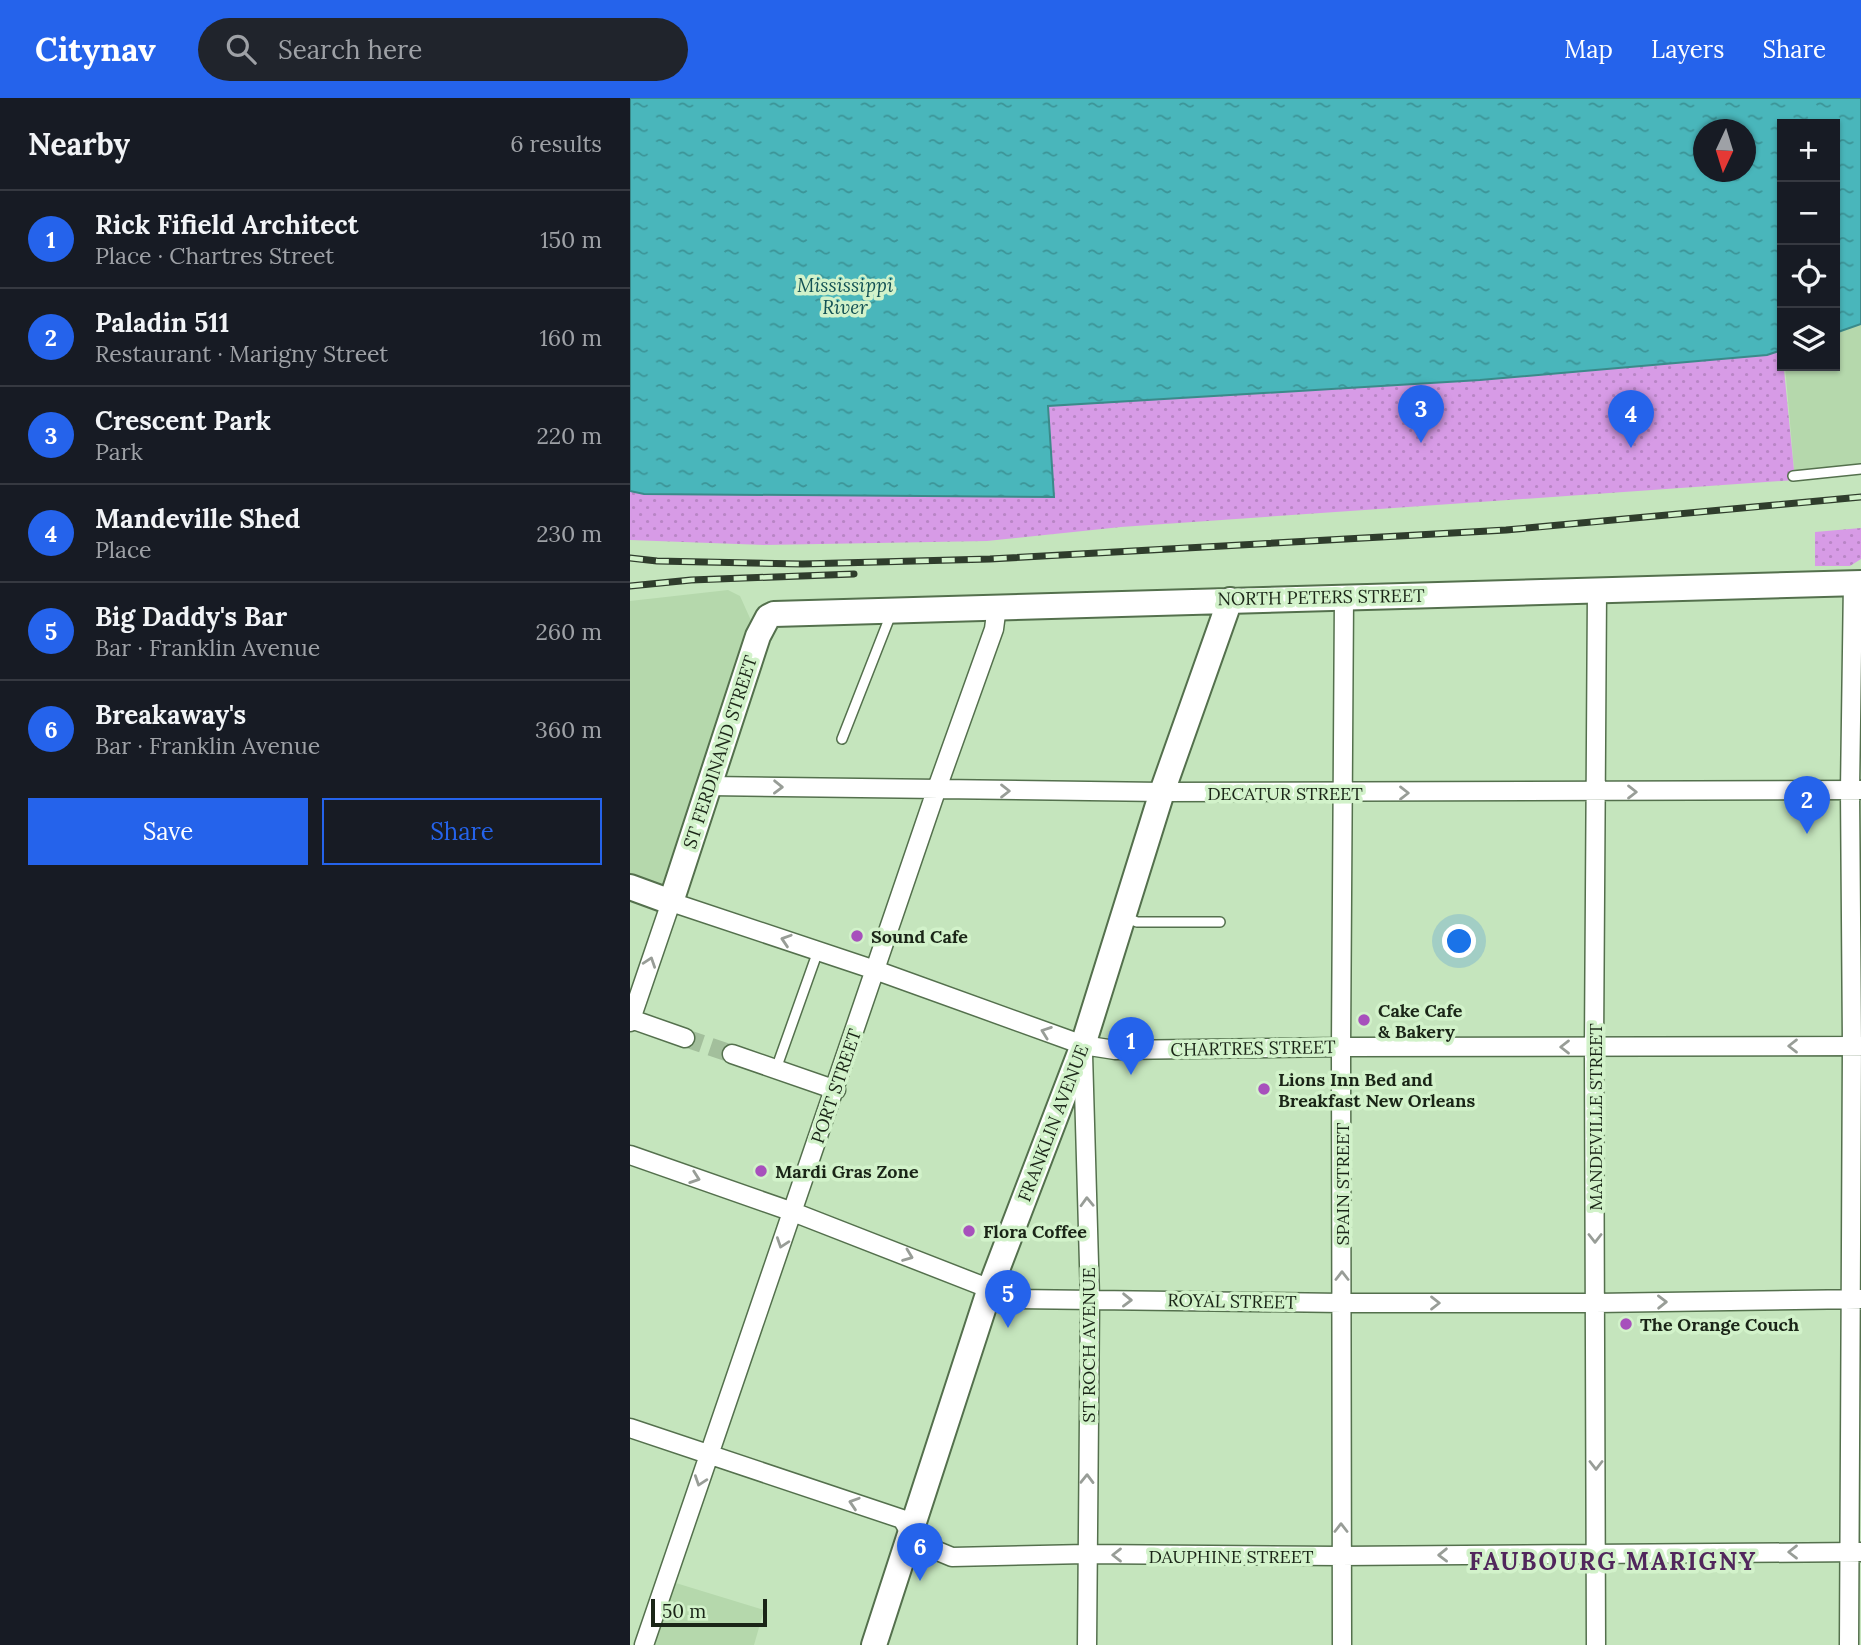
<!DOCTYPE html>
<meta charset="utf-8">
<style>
:root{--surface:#171b24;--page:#20242c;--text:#f1f3f6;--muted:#9ea1a6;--line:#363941;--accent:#2563eb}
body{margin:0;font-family:Lora,serif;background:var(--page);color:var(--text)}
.controls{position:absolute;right:21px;top:21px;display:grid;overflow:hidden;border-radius:0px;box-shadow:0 2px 5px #0004}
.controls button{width:63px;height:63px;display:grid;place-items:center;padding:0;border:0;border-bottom:2px solid var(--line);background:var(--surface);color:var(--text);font:35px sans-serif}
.compass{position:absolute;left:1063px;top:21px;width:63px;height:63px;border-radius:50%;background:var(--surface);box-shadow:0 2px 5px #0004;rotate:184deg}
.scale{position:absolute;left:21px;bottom:18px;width:116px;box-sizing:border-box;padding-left:7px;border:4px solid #1a2517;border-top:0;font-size:19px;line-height:24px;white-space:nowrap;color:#1a2517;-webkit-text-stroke:5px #d2f2ca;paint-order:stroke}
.you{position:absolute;left:830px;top:844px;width:24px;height:24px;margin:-18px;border:5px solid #fff;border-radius:50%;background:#1a73e8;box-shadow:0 0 0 10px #1a73e833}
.badge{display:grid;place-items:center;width:46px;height:46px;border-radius:50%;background:var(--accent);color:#fff;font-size:23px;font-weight:700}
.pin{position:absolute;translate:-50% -58px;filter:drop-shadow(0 2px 4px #0008)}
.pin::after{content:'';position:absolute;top:37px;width:24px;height:21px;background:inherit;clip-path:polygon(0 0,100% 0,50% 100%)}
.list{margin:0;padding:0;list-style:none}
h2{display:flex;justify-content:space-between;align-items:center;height:91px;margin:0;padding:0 28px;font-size:30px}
h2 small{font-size:23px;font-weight:400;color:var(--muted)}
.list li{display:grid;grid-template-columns:46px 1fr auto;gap:21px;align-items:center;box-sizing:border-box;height:98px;padding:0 28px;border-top:2px solid var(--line)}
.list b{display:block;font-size:26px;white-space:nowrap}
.list p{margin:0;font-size:23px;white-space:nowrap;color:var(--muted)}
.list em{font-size:23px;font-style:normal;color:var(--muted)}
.actions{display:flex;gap:14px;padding:21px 28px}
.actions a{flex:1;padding:16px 0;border:2px solid var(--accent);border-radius:0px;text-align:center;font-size:24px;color:var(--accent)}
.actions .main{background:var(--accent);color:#fff}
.icon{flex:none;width:38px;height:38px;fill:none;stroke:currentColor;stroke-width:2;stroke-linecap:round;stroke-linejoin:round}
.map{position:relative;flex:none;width:1231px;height:1547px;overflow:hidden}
header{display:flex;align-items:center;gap:42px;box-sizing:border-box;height:98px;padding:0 35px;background:var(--accent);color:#fff}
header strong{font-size:33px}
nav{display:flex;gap:38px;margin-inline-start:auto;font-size:24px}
.search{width:490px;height:63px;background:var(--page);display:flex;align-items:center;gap:18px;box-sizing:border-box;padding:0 24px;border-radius:38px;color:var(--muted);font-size:26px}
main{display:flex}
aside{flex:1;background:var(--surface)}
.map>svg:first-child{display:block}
.built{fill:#b5d8ac}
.park{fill:url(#park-dots)}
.water{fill:url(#water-ripples);stroke:#3b8a8a;stroke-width:2;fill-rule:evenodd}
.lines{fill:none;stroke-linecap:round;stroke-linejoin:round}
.street-tunnel{stroke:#a3bf9c;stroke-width:18;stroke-dasharray:18 9;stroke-linecap:butt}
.lane-casing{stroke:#54704d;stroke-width:12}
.street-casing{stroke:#54704d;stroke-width:21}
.secondary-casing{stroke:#54704d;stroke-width:28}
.lane{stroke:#fff;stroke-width:9}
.street{stroke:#fff;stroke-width:18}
.secondary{stroke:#fff;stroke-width:24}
.rail-casing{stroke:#2f3d2c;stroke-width:7}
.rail{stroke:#d2f2ca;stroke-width:4.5;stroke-dasharray:13;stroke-linecap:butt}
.oneway{stroke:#989d97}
.poi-dot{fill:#a750bc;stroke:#d2f2ca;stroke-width:2.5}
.labels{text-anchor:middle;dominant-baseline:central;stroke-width:7;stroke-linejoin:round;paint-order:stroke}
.street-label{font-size:18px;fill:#1a2517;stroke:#d2f2ca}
.poi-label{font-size:18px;font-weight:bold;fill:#1a2517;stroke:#d2f2ca;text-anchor:start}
.water-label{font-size:19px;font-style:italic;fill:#135255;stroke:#d2f2ca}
.district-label{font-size:24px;font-weight:bold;letter-spacing:2px;fill:#51275c;stroke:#d2f2ca}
</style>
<header>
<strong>Citynav</strong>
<div class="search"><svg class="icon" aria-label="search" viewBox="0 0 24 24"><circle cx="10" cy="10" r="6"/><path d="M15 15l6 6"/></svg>Search here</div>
<nav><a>Map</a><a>Layers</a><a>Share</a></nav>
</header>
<main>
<aside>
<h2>Nearby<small>6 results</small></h2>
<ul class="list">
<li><span class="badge">1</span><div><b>Rick Fifield Architect</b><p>Place · Chartres Street</p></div><em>150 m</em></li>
<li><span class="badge">2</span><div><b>Paladin 511</b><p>Restaurant · Marigny Street</p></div><em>160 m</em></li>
<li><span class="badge">3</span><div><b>Crescent Park</b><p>Park</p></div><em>220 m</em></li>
<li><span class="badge">4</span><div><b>Mandeville Shed</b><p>Place</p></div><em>230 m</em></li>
<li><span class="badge">5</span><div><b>Big Daddy's Bar</b><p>Bar · Franklin Avenue</p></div><em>260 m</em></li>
<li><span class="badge">6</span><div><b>Breakaway's</b><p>Bar · Franklin Avenue</p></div><em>360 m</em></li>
</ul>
<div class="actions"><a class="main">Save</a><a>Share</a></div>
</aside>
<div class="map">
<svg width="1231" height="1547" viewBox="0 0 1231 1547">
<defs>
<pattern id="park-dots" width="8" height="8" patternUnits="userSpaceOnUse" patternTransform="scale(1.75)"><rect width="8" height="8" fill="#d79be6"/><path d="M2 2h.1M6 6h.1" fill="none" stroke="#b885c5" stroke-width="1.8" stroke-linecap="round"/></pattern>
<pattern id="water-ripples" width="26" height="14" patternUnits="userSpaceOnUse" patternTransform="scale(1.75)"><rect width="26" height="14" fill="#49b6bb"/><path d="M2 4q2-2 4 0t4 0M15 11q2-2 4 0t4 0" fill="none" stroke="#3c9497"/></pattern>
</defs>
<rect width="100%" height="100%" fill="#c5e5bd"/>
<path class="built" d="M 1231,226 L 1231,375 L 1165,382 L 1155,268 L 1205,268 L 1205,235 Z
M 98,492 L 110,498 L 128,538 L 41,804 L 0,789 L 0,503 Z
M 36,1482 L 134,1512 L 124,1547 L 14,1547 Z"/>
<path class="park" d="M 1152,252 L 1165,382 L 491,429 L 357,443 L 135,447 L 0,442 L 0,393 L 14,396 L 424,399 L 418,308 L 850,282 L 1137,257 Z
M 1231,430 L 1231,461 L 1220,468 L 1185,468 L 1185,434 Z"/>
<path class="water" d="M 0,0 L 1231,0 L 1231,226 L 1205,235 L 1205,26 L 1152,26 L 1152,252 L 1137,257 L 850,282 L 418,308 L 424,399 L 14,396 L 0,393 ZM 1073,32 L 1115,32 L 1115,74 L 1073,74 Z"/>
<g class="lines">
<path class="street-tunnel" d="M 55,940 L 102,956"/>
<defs>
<path id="lane" d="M 1163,378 L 1231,371
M 212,641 L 261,516
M 495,819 L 507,824 L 590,824
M 146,971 L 188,853"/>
<path id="street" d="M 79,688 L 532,694 L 1231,692
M 1,921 L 55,940
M 0,924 L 41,804 L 245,872 L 453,947 L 485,952 L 711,949 L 1231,948
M 102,956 L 206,992
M 453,956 L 460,1201 L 457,1547
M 0,1057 L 163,1114 L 386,1201 L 712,1205 L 966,1205 L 1231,1201
M 0,1330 L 272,1421 L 281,1436 L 293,1447 L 322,1459 L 456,1456 L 711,1458 L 1231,1454
M 14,1547 L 306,693 L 364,531 L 367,508
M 712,1547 L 711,949 L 714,499
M 966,1547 L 964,949 L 967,492
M 1219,1547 L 1222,948 L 1220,692 L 1223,484"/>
<path id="secondary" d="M 0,789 L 41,804 L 128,538 L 138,519 L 144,516 L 1231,485
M 244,1547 L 360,1190 L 453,947 L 532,694 L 600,502"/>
</defs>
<use href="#lane" class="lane-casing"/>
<use href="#street" class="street-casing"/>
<use href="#secondary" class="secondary-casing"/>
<use href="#lane" class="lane"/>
<use href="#street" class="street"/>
<use href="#secondary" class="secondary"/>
<defs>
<path id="rail" d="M 0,460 L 27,463 L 172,466 L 360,461 L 876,432 L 1231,399
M 0,488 L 61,482 L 224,476"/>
</defs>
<use href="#rail" class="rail-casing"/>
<use href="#rail" class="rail"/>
</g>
<defs><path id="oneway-chevron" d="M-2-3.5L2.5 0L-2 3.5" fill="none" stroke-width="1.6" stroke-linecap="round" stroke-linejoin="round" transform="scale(1.75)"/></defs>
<g class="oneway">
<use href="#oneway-chevron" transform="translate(148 689) rotate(1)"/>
<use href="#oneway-chevron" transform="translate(375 693)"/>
<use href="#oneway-chevron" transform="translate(1002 694)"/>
<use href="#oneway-chevron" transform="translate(774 695)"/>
<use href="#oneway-chevron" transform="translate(156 842) rotate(-162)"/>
<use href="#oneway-chevron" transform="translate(20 864) rotate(-71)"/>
<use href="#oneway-chevron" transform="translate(416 934) rotate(-160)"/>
<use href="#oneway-chevron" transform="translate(1163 948) rotate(180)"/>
<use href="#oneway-chevron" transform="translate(935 949) rotate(-180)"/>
<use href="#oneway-chevron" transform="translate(65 1080) rotate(19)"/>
<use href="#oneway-chevron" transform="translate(457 1104) rotate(-92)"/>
<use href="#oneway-chevron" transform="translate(965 1140) rotate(90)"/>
<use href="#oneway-chevron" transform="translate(152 1145) rotate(109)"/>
<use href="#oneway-chevron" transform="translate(278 1158) rotate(21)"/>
<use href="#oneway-chevron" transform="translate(712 1178) rotate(-90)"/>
<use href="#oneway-chevron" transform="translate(497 1202) rotate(1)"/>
<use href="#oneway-chevron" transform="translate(1032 1204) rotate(-1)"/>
<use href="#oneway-chevron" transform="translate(805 1205)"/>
<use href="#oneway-chevron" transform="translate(966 1367) rotate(90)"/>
<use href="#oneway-chevron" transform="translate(457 1381) rotate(-89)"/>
<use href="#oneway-chevron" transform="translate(70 1383) rotate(109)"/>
<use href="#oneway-chevron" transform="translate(224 1405) rotate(-162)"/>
<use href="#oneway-chevron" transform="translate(711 1430) rotate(-90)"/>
<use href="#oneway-chevron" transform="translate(1163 1454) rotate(180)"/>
<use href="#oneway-chevron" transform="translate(487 1457) rotate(-180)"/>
<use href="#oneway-chevron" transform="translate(813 1457) rotate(179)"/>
</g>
<g class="poi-dot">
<circle cx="227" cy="838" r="7"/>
<circle cx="734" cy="922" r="7"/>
<circle cx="634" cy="991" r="7"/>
<circle cx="131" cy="1073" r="7"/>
<circle cx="339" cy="1133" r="7"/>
<circle cx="996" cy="1226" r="7"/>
</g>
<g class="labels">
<g class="street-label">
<text transform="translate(691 499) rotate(-1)">NORTH PETERS STREET</text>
<text transform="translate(90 654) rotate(-72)">ST FERDINAND STREET</text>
<text x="655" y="695">DECATUR STREET</text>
<text transform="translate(623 950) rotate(-1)">CHARTRES STREET</text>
<text transform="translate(206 988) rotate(-71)">PORT STREET</text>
<text transform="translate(965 1019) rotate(-90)">MANDEVILLE STREET</text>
<text transform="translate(423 1025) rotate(-69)">FRANKLIN AVENUE</text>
<text transform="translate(712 1086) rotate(-90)">SPAIN STREET</text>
<text transform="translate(602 1203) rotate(1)">ROYAL STREET</text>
<text transform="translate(458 1247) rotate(-90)">ST ROCH AVENUE</text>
<text x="601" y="1458">DAUPHINE STREET</text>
</g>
<g class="poi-label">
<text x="241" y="838">Sound Cafe</text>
<text x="748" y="912">Cake Cafe<tspan x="748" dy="21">&amp; Bakery</tspan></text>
<text x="648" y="981">Lions Inn Bed and<tspan x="648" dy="21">Breakfast New Orleans</tspan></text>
<text x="145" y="1073">Mardi Gras Zone</text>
<text x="353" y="1133">Flora Coffee</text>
<text x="1010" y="1226">The Orange Couch</text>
</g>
<g class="water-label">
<text x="215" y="187">Mississippi<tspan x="215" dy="22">River</tspan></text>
</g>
<g class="district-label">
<text x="983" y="1463">FAUBOURG MARIGNY</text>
</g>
</g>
</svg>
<div class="controls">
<button>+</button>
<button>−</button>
<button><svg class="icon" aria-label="locate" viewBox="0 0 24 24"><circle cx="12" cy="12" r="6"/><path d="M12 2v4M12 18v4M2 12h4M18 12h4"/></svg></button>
<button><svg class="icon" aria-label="layers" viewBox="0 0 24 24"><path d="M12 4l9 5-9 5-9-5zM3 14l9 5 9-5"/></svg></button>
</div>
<svg class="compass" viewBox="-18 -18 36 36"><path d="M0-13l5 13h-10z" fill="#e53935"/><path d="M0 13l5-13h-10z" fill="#9ea1a6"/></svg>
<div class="scale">50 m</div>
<div class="you"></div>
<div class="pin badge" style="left:501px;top:977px">1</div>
<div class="pin badge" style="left:1177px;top:736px">2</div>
<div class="pin badge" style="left:791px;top:345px">3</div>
<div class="pin badge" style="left:1001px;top:350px">4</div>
<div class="pin badge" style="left:378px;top:1230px">5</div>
<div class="pin badge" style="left:290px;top:1483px">6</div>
</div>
</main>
